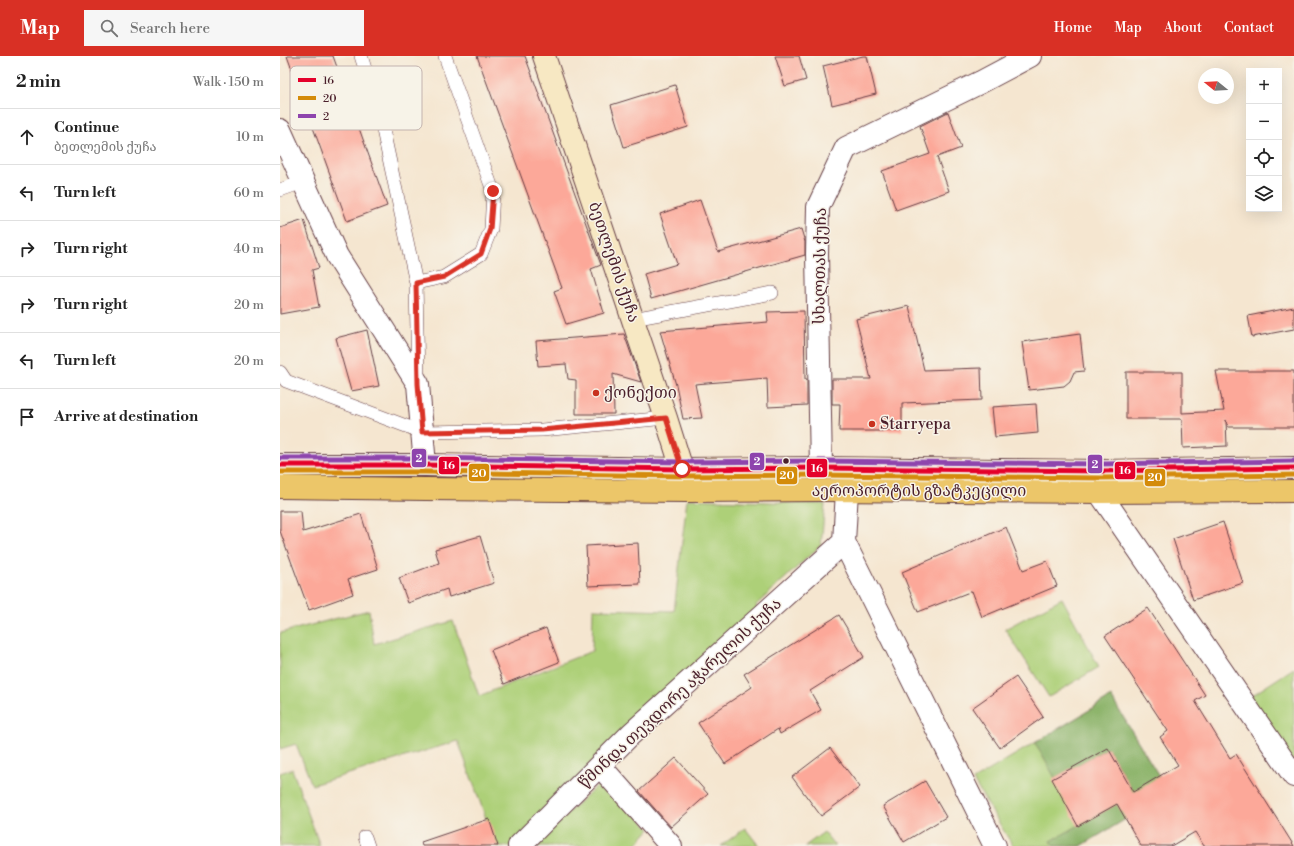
<!DOCTYPE html>
<meta charset="utf-8">
<style>
:root{--surface:#fff;--page:#f6f6f6;--text:#222;--muted:#767676;--line:#e0e0e0;--accent:#d93025}
body{margin:0;font-family:"Libre Bodoni","Noto Serif Georgian",serif;background:var(--page);color:var(--text)}
.controls{position:absolute;right:12px;top:12px;display:grid;overflow:hidden;border-radius:0px;box-shadow:0 4px 16px #0002}
.controls button{width:36px;height:36px;display:grid;place-items:center;padding:0;border:0;border-bottom:1px solid var(--line);background:var(--surface);color:var(--text);font:20px sans-serif}
.compass{position:absolute;left:918px;top:12px;width:36px;height:36px;border-radius:50%;background:var(--surface);box-shadow:0 4px 16px #0002;rotate:288deg}
.stop{position:absolute;width:12px;height:12px;margin:-9px;border:3px solid #d93025;border-radius:50%;background:#fff}
.stop.end{background:#d93025;border-color:#fff;box-shadow:0 1px 4px #0008}
.list{margin:0;padding:0;list-style:none}
h2{display:flex;justify-content:space-between;align-items:center;height:52px;margin:0;padding:0 16px;font-size:17px}
h2 small{font-size:13px;font-weight:400;color:var(--muted)}
.list li{display:grid;grid-template-columns:26px 1fr auto;gap:12px;align-items:center;box-sizing:border-box;height:56px;padding:0 16px;border-top:1px solid var(--line)}
.list b{display:block;font-size:15px;white-space:nowrap}
.list p{margin:0;font-size:13px;white-space:nowrap;color:var(--muted)}
.list em{font-size:13px;font-style:normal;color:var(--muted)}
.icon{flex:none;width:22px;height:22px;fill:none;stroke:currentColor;stroke-width:2;stroke-linecap:round;stroke-linejoin:round}
.map{position:relative;flex:none;width:1014px;height:790px;overflow:hidden}
header{display:flex;align-items:center;gap:24px;box-sizing:border-box;height:56px;padding:0 20px;background:var(--accent);color:#fff}
header strong{font-size:19px}
nav{display:flex;gap:22px;margin-inline-start:auto;font-size:14px}
.search{width:280px;height:36px;background:var(--page);display:flex;align-items:center;gap:10px;box-sizing:border-box;padding:0 14px;border-radius:0px;color:var(--muted);font-size:15px}
main{display:flex}
aside{flex:1;background:var(--surface)}
.map>svg:first-child{display:block}
.green{fill:#add078;stroke:#7c7852}
.forest{fill:#8ab268;stroke:#6a684a}
.building{fill:#fca899}
.lines{fill:none;stroke-linecap:round;stroke-linejoin:round}
.lane-casing{stroke:#643d44;stroke-width:14}
.street-casing{stroke:#643d44;stroke-width:24}
.secondary-casing{stroke:#643d44;stroke-width:24}
.highway-casing{stroke:#643d44;stroke-width:24}
.lane{stroke:#fff;stroke-width:13}
.street{stroke:#fff;stroke-width:22}
.secondary{stroke:#f7e8c3;stroke-width:22}
.highway{stroke:#ecc669;stroke-width:22}
.bus-1-casing{stroke:#f7f3e8;stroke-width:8}
.bus-2-casing{stroke:#f7f3e8;stroke-width:8}
.bus-3-casing{stroke:#f7f3e8;stroke-width:8}
.bus-1{stroke:#e4002b;stroke-width:5}
.bus-2{stroke:#d48b09;stroke-width:5}
.bus-3{stroke:#8e44ad;stroke-width:5}
.route{stroke:#d93025;stroke-width:5}
.poi-dot{fill:#c8321e;stroke:#f7f3e8;stroke-width:1.5}
.bus-dot{fill:#4a1f2b;stroke:#f7f3e8;stroke-width:1.5}
.labels{text-anchor:middle;dominant-baseline:central;stroke-width:3;stroke-linejoin:round;paint-order:stroke}
.street-label{font-size:16px;fill:#4a1f2b;stroke:#f7f3e8}
.poi-label{font-size:16px;fill:#4a1f2b;stroke:#f7f3e8;text-anchor:start}
.key{fill:#f7f3e8;stroke:#c3b3af;stroke-width:1}
.key-label{font-size:11px;fill:#4a1f2b}
.line-badge{stroke:#f7f3e8;stroke-width:1.5}
.badge-label{font-size:11px;text-anchor:middle;font-weight:bold;fill:#fff}
</style>
<header>
<strong>Map</strong>
<div class="search"><svg class="icon" aria-label="search" viewBox="0 0 24 24"><circle cx="10" cy="10" r="6"/><path d="M15 15l6 6"/></svg>Search here</div>
<nav><a>Home</a><a>Map</a><a>About</a><a>Contact</a></nav>
</header>
<main>
<aside>
<h2>2 min<small>Walk · 150 m</small></h2>
<ul class="list">
<li><svg class="icon" aria-label="ahead" viewBox="0 0 24 24"><path d="M12 20V5M6 11l6-6 6 6"/></svg><div><b>Continue</b><p>ბეთლემის ქუჩა</p></div><em>10 m</em></li>
<li><svg class="icon" aria-label="left" viewBox="0 0 24 24"><path d="M17 20v-9H6M10 6l-5 5 5 5"/></svg><div><b>Turn left</b></div><em>60 m</em></li>
<li><svg class="icon" aria-label="right" viewBox="0 0 24 24"><path d="M7 20v-9h11M14 6l5 5-5 5"/></svg><div><b>Turn right</b></div><em>40 m</em></li>
<li><svg class="icon" aria-label="right" viewBox="0 0 24 24"><path d="M7 20v-9h11M14 6l5 5-5 5"/></svg><div><b>Turn right</b></div><em>20 m</em></li>
<li><svg class="icon" aria-label="left" viewBox="0 0 24 24"><path d="M17 20v-9H6M10 6l-5 5 5 5"/></svg><div><b>Turn left</b></div><em>20 m</em></li>
<li><svg class="icon" aria-label="arrive" viewBox="0 0 24 24"><path d="M6 21V4h12l-3 4 3 4H6"/></svg><div><b>Arrive at destination</b></div></li>
</ul>
</aside>
<div class="map">
<svg width="1014" height="790" viewBox="0 0 1014 790">
<rect width="100%" height="100%" fill="#f7f3e8"/>
<filter id="ink" filterUnits="userSpaceOnUse"><feTurbulence type="fractalNoise" baseFrequency=".025" numOctaves="2"/><feDisplacementMap in="SourceGraphic" scale="8" xChannelSelector="R" yChannelSelector="G"/><feConvolveMatrix kernelMatrix="1 2 1 2 8 2 1 2 1" color-interpolation-filters="sRGB"/></filter>
<filter id="wash" filterUnits="userSpaceOnUse"><feTurbulence type="fractalNoise" baseFrequency=".012" numOctaves="4" result="noise"/><feDisplacementMap in="SourceGraphic" scale="16" xChannelSelector="R" yChannelSelector="G"/><feGaussianBlur stdDeviation="0.9" result="paint"/><feColorMatrix in="noise" values="0 0 0 0 0 0 0 0 0 0 0 0 0 0 0 0 0 1.4 0 .05"/><feComposite in="paint" operator="in"/></filter>
<g filter="url(#wash)">
<rect width="100%" height="100%" fill="#f5e6d0"/>
<path class="green" d="M 407,443 L 545,448 L 541,489 L 476,549 L 480,562 L 239,790 L 216,790 L 178,685 L 32,729 L 16,688 L 0,693 L 0,577 L 89,554 L 94,588 L 173,565 L 199,640 L 312,595 L 313,553 L 394,555 Z
M 782,542 L 819,611 L 769,641 L 725,573 Z
M 1014,612 L 1014,708 L 968,642 Z
M 831,641 L 889,737 L 801,790 L 733,790 L 693,724 Z
M 12,713 L 40,790 L 0,790 L 0,717 Z
M 323,724 L 370,773 L 355,790 L 253,790 Z
M 465,772 L 479,790 L 441,790 Z
M 544,776 L 555,790 L 525,790 Z"/>
<path class="forest" d="M 831,641 L 879,720 L 866,751 L 801,790 L 774,790 L 771,785 L 854,738 L 828,692 L 775,722 L 755,687 Z"/>
<g id="blocks">
<path class="building" d="M 7,0 L 53,0 L 107,150 L 67,165 Z
M 197,0 L 245,0 L 321,209 L 311,213 L 324,257 L 286,268 L 274,235 L 282,232 Z
M 495,0 L 519,0 L 526,24 L 505,30 Z
M 583,0 L 587,0 L 596,38 L 552,49 L 543,10 Z
M 395,29 L 408,71 L 344,91 L 331,49 Z
M 668,56 L 681,92 L 657,101 L 669,135 L 616,154 L 602,115 L 650,98 L 640,70 Z
M 420,144 L 438,196 L 521,173 L 525,186 L 525,199 L 371,243 L 364,218 L 397,208 L 380,158 Z
M 24,164 L 39,212 L 32,214 L 39,251 L 0,258 L 0,172 Z
M 629,250 L 644,314 L 701,312 L 702,344 L 622,347 L 622,375 L 559,375 L 560,348 L 552,348 L 552,323 L 591,323 L 576,263 Z
M 1014,251 L 1014,273 L 972,281 L 968,260 Z
M 524,255 L 525,323 L 527,323 L 527,349 L 488,351 L 487,322 L 415,328 L 422,362 L 403,363 L 396,329 L 380,275 L 488,266 L 487,256 Z
M 87,274 L 99,330 L 71,335 L 56,282 Z
M 344,278 L 361,326 L 333,318 L 334,358 L 296,358 L 296,324 L 288,323 L 286,308 L 258,310 L 256,285 Z
M 800,278 L 804,315 L 794,316 L 790,325 L 784,330 L 749,334 L 742,286 Z
M 936,315 L 1014,315 L 1014,371 L 948,371 L 946,364 L 947,390 L 903,392 L 902,363 L 846,363 L 846,316 L 902,316 L 902,357 L 944,355 Z
M 756,348 L 758,377 L 715,381 L 712,351 Z
M 0,455 L 21,455 L 23,476 L 81,458 L 98,513 L 68,523 L 73,538 L 29,554 L 0,475 Z
M 943,466 L 963,527 L 913,544 L 893,483 Z
M 726,471 L 743,514 L 767,505 L 777,530 L 702,561 L 692,535 L 638,556 L 622,516 Z
M 200,480 L 214,527 L 169,541 L 167,533 L 128,547 L 119,522 L 159,507 L 155,493 Z
M 358,487 L 360,528 L 308,530 L 306,490 Z
M 868,552 L 925,639 L 915,645 L 950,702 L 956,698 L 1014,790 L 924,790 L 915,776 L 891,790 L 861,790 L 837,748 L 798,770 L 772,723 L 828,692 L 853,736 L 898,709 L 880,681 L 888,675 L 825,580 Z
M 559,559 L 584,601 L 530,635 L 541,654 L 500,678 L 498,673 L 445,708 L 418,667 L 472,631 L 464,618 Z
M 266,572 L 279,606 L 224,628 L 211,594 Z
M 736,621 L 763,661 L 720,692 L 692,652 Z
M 550,692 L 580,731 L 541,760 L 512,721 Z
M 396,702 L 428,738 L 391,771 L 359,735 Z
M 645,725 L 666,761 L 624,786 L 603,750 Z
M 209,763 L 218,790 L 142,790 L 141,786 Z"/>
</g>
</g>
<g filter="url(#ink)">
<use href="#blocks" fill-opacity="0" stroke="#643d44" stroke-width="1"/>
<g class="lines">
<defs>
<path id="lane" d="M 81,0 L 100,60 L 136,227 L 138,325
M 0,134 L 23,126
M 136,227 L 164,221 L 201,198 L 211,173 L 213,135 L 165,0
M 353,263 L 492,237
M 0,316 L 6,325 L 142,376 L 262,374 L 386,362
M 85,781 L 88,790"/>
<path id="street" d="M 0,74 L 57,200 L 138,328 L 145,409
M 541,412 L 537,198 L 538,151 L 566,92 L 701,26 L 750,0
M 567,435 L 564,486 L 715,790
M 819,436 L 1014,720
M 320,710 L 391,790
M 239,790 L 351,678 L 564,486"/>
<path id="secondary" d="M 264,0 L 386,362 L 402,413"/>
<path id="highway" d="M 0,409 L 145,409 L 402,413 L 541,412 L 821,415 L 1014,412
M 0,431 L 145,433 L 407,435 L 541,434 L 819,436 L 1014,435"/>
</defs>
<use href="#lane" class="lane-casing"/>
<use href="#street" class="street-casing"/>
<use href="#secondary" class="secondary-casing"/>
<use href="#highway" class="highway-casing"/>
<use href="#lane" class="lane"/>
<use href="#street" class="street"/>
<use href="#secondary" class="secondary"/>
<use href="#highway" class="highway"/>
<defs>
<path id="bus-1" d="M 0,409 L 145,409 L 402,413 L 541,412 L 821,415 L 1014,412"/>
<path id="bus-2" d="M 0,416 L 145,416 L 402,420 L 541,419 L 821,422 L 1014,419"/>
<path id="bus-3" d="M 0,402 L 145,402 L 402,406 L 541,405 L 821,408 L 1014,405"/>
</defs>
<use href="#bus-1" class="bus-1-casing"/>
<use href="#bus-2" class="bus-2-casing"/>
<use href="#bus-3" class="bus-3-casing"/>
<use href="#bus-1" class="bus-1"/>
<use href="#bus-2" class="bus-2"/>
<use href="#bus-3" class="bus-3"/>
</g>
</g>
<g class="lines" filter="url(#ink)">
<path class="route" d="M 213,135 L 210,173 L 201,198 L 164,221 L 136,227 L 138,328 L 142,376 L 262,374 L 386,362 L 402,413"/>
</g>
<g class="poi-dot">
<circle cx="316" cy="337" r="4"/>
<circle cx="592" cy="368" r="4"/>
</g>
<circle class="bus-dot" cx="506" cy="405" r="3.5"/>
<g class="labels">
<g class="street-label">
<text transform="translate(334 206) rotate(71)">ბეთლემის ქუჩა</text>
<text transform="translate(540 210) rotate(-89)">სხალთას ქუჩა</text>
<text x="639" y="435">აეროპორტის გზატკეცილი</text>
<text transform="translate(400 637) rotate(-43)">წმინდა თევდორე აჭარელის ქუჩა</text>
</g>
<g class="poi-label">
<text x="324" y="337">ქონექთი</text>
<text x="600" y="368">Starryepa</text>
</g>
</g>
<rect x="10" y="10" width="132" height="64" rx="6" class="key"/>
<rect x="18" y="22" width="18" height="4" fill="#e4002b"/>
<rect x="18" y="40" width="18" height="4" fill="#d48b09"/>
<rect x="18" y="58" width="18" height="4" fill="#8e44ad"/>
<g class="key-label">
<text x="43" y="28">16</text>
<text x="43" y="46">20</text>
<text x="43" y="64">2</text>
</g>
<g class="line-badge">
<rect x="131" y="392" width="16" height="20" rx="4" fill="#8e44ad"/>
<rect x="469" y="396" width="16" height="19" rx="4" fill="#8e44ad"/>
<rect x="807" y="398" width="16" height="20" rx="4" fill="#8e44ad"/>
<rect x="158" y="400" width="22" height="19" rx="4" fill="#e4002b"/>
<rect x="526" y="402" width="22" height="20" rx="4" fill="#e4002b"/>
<rect x="834" y="405" width="22" height="19" rx="4" fill="#e4002b"/>
<rect x="188" y="407" width="22" height="19" rx="4" fill="#d48b09"/>
<rect x="496" y="410" width="22" height="19" rx="4" fill="#d48b09"/>
<rect x="864" y="412" width="22" height="19" rx="4" fill="#d48b09"/>
</g>
<g class="badge-label">
<text x="139" y="406">2</text>
<text x="477" y="409">2</text>
<text x="815" y="412">2</text>
<text x="169" y="413">16</text>
<text x="537" y="416">16</text>
<text x="845" y="418">16</text>
<text x="199" y="421">20</text>
<text x="507" y="423">20</text>
<text x="875" y="425">20</text>
</g>
</svg>
<div class="controls">
<button>+</button>
<button>−</button>
<button><svg class="icon" aria-label="locate" viewBox="0 0 24 24"><circle cx="12" cy="12" r="6"/><path d="M12 2v4M12 18v4M2 12h4M18 12h4"/></svg></button>
<button><svg class="icon" aria-label="layers" viewBox="0 0 24 24"><path d="M12 4l9 5-9 5-9-5zM3 14l9 5 9-5"/></svg></button>
</div>
<svg class="compass" viewBox="-18 -18 36 36"><path d="M0-13l5 13h-10z" fill="#e53935"/><path d="M0 13l5-13h-10z" fill="#767676"/></svg>
<div class="stop" style="left:402px;top:413px"></div>
<div class="stop end" style="left:213px;top:135px"></div>
</div>
</main>
